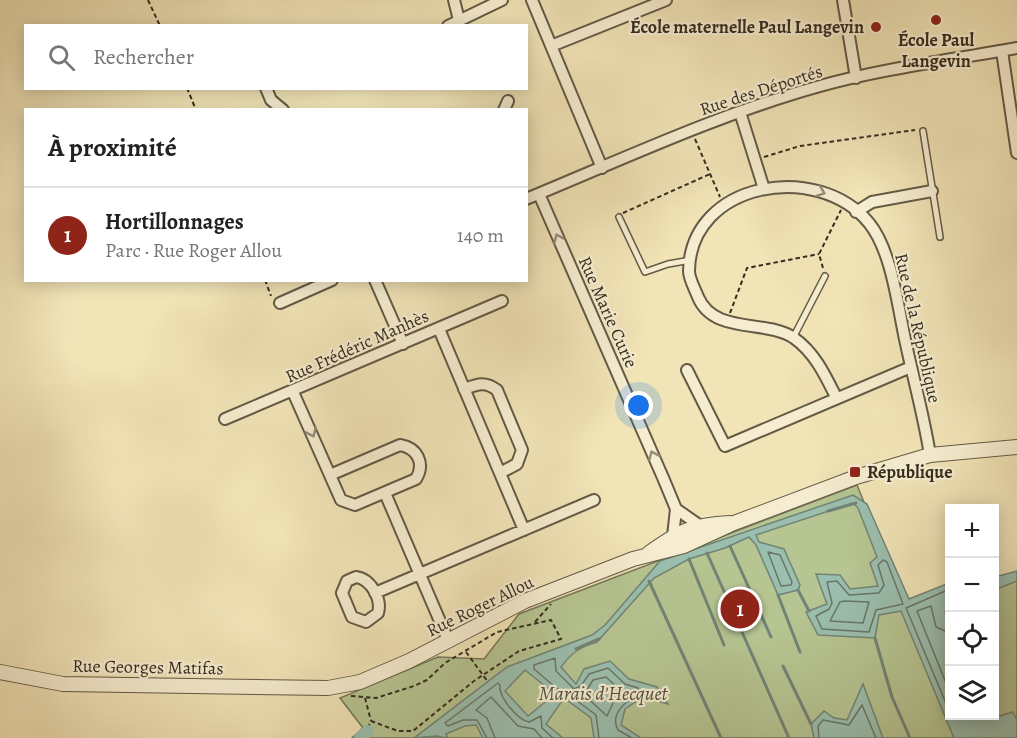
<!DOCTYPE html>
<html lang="fr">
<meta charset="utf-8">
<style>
:root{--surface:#fff;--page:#f6f6f6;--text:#222;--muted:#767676;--line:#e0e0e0;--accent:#8f2418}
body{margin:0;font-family:Alegreya,serif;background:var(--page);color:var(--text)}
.controls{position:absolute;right:18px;bottom:18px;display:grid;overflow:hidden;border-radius:0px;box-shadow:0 3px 15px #0003}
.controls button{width:54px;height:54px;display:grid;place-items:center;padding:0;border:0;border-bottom:2px solid var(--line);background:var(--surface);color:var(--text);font:30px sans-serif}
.you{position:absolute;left:639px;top:406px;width:21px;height:21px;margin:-15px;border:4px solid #fff;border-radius:50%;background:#1a73e8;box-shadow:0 0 0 9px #1a73e833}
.badge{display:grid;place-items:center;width:39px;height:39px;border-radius:50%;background:var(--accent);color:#fff;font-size:20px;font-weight:700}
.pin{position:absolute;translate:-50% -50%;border:3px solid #fff;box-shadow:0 2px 6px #0006}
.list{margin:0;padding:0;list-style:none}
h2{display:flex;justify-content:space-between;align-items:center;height:78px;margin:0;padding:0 24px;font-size:26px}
h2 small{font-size:20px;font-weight:400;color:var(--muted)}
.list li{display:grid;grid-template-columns:39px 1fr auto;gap:18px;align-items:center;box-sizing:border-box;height:96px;padding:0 24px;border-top:2px solid var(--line)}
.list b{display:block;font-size:22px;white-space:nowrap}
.list p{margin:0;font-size:20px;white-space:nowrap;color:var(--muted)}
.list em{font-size:20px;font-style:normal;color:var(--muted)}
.icon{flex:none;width:33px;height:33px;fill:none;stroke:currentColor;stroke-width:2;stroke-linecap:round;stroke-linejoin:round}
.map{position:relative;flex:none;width:1017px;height:738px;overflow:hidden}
.search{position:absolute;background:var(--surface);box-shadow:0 3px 15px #0003;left:24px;top:24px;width:504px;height:66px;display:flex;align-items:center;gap:15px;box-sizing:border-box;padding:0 21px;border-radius:0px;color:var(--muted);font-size:22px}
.panel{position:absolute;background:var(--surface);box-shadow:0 3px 15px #0003;left:24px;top:108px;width:504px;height:174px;border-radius:0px}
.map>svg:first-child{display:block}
.green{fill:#b6c592;stroke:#767859;stroke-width:1.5}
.water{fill:#9bbfaf;stroke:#728476;stroke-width:1.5;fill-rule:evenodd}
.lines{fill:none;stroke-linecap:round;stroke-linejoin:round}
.shore{stroke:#687668;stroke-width:1.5}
.stream{stroke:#728476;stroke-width:3}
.canal{stroke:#9bbfaf;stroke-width:12}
.service-casing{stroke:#645a46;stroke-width:8}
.minor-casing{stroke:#645a46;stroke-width:14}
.tertiary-casing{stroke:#645a46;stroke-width:16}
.path{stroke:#352c20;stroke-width:2;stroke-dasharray:4.5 3;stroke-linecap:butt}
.service{stroke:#f6edd0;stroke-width:5}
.minor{stroke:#f6edd0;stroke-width:10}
.tertiary{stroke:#f6edd0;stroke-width:14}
.oneway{stroke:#968c78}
.poi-dot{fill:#8f2418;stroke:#f6edd0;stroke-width:2}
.labels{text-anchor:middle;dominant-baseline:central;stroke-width:4.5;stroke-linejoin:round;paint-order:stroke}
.poi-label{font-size:18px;font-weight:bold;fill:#352c20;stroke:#f6edd0;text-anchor:end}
.street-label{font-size:18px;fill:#352c20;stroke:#f6edd0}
.water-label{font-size:20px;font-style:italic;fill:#4e5144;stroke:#f6edd0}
</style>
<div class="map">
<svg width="1017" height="738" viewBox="0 0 1017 738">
<rect width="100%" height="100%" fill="#f1e4b7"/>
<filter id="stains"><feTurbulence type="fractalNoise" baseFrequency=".00333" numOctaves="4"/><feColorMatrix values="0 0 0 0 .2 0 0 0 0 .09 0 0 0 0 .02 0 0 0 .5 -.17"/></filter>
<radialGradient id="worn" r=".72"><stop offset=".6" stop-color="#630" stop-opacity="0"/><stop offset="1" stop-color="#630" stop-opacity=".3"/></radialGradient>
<path class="green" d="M 857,485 L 906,605 L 949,593 L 950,716 L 994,716 L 995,580 L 1017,574 L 1017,738 L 352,738 L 363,728 L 340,698 L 438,657 L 484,659 L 519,614 Z"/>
<path class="water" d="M 853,495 L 867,504 L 909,599 L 949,583 L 949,609 L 945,612 L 950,628 L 950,716 L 988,716 L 990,719 L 1013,712 L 1017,720 L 1017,738 L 954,738 L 901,611 L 879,615 L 875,638 L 818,635 L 806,612 L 827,604 L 816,574 L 840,575 L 850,589 L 878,586 L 870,563 L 877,557 L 858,508 L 853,503 L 756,535 L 759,542 L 784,549 L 800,585 L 798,590 L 778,595 L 756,545 L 749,537 L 725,548 L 689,559 L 654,578 L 597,642 C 580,647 572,652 561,667 L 576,684 L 584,669 L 610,661 L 629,679 L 657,687 L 668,704 L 643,697 L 625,709 L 621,725 L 641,738 L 594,738 L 591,718 L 564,698 L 546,724 L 563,738 L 483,738 L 476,725 L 465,726 L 446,734 L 448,738 L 436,736 L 414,738 L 507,667 L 592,635 L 605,625 L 660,561 ZM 525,670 L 555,694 L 528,716 L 505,691 Z
M 1017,571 L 1017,581 L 995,590 L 995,577 Z
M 863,684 L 883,738 L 814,738 L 811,724 L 824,711 L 834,718 L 847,720 Z"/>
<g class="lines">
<path class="shore" d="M 768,552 L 780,555 L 792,582 L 791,585 L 781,586 Z
M 883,560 L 887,562 L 903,604 L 876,610 L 869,632 L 822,629 L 816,616 L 829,609 L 832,603 L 827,582 L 837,581 L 849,595 L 879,593 L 884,585 L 878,565 Z
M 950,589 L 906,608 L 950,713
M 844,601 L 869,602 L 863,623 L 830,621 L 840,602 Z
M 950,633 L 936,627 L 931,606 L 917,611 L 950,693
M 606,677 L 623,693 L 614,701 L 607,716 L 584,695 L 593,680 Z
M 487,738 L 477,720 L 463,720 L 448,726 L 445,723 L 498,683 L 500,685 C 498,697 518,720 529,722 L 541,716 L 542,728 L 553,738
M 495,738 L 487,718 L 476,710 L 491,697 L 518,726 L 534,729 L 542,738
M 599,738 L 596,715 L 568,694 L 561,692 L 534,669 L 534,665 L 555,658 L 556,671 L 574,689 L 581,686 L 589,674 L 608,668 L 625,684 L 638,688 L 639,693 C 627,701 609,713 618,730 L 632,738
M 819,738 L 818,726 L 823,720 L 849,725 L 862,705 L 876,738"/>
<path class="stream" d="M 828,511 L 856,503
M 730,546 L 771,637
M 707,553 L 789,738
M 689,559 L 724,645
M 649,581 L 721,738
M 798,590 L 809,611
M 778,595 L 800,652
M 875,638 L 892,697 L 910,738
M 576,649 L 599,639
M 783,666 L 811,724"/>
<path class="canal" d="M 360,738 L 368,731"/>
<defs>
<path id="service" d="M 923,131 L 940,237
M 619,217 L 645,272 L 668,264 L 691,260
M 793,338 L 825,276"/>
<path id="minor" d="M 454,0 L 459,20
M 532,0 L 602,168
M 843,0 L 856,78
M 448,26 L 502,0
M 551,46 L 666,0
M 1002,51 L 1017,153
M 266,88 L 271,100 L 283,110
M 504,110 L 508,101
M 740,112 L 764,189
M 539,194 L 664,480 L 676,509 L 673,536 L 678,541
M 526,199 C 623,159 719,114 820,86 C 884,68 952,60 1017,48
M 856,212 L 872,202 L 932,191
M 375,280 L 403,344
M 280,303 L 332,280
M 439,329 L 524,530
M 687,370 L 725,446 L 911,367
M 464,389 C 478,384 485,381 497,390 L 522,450 L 517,464 L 500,473
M 293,392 L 341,500 L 355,505 L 416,479 C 425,464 418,448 400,445 L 330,475
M 836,397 C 825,375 815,353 794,338 C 766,319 714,335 698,297 C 695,289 689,279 689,271 C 690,182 818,160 869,223 C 892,251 898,308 906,344 C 914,381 924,417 930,455
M 225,419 L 502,301
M 385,493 L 448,640
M 676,509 L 699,525 L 699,531
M 356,577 C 371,579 382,599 378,613 L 366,622 L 352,617 L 342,593 L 347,581 Z
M 375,593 L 594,500"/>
<path id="tertiary" d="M 649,553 C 680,531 691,525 730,523
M 0,672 L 63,684 L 328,688 L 360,682 L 409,661 L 525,601 L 633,559 L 684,546 L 734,523 L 856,477 L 930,455 L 1017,447"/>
</defs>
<use href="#service" class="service-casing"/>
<use href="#minor" class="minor-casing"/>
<use href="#tertiary" class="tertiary-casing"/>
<path class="path" d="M 148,0 L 160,26
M 187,88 L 196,110
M 695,139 L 720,197
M 764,157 L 800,146 L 915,130
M 623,213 L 710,174
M 823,268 L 819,254 L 841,210
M 265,280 L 271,296
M 730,313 L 747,268 L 819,254
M 535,622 L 551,604
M 466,652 L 488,682
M 351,696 L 376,698 L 414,686 L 427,680 L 445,663 L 497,632 L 551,620 L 561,639 L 519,651 L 474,681 L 413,731 L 398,731 L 371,721 L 369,725
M 365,698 L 371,721"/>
<use href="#service" class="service"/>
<use href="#minor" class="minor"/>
<use href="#tertiary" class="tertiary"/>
</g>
<defs><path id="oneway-chevron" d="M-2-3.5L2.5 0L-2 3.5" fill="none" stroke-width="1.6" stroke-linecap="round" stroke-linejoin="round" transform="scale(1.5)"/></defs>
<g class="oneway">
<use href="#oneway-chevron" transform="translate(821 192) rotate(21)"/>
<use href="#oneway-chevron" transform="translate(558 238) rotate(-113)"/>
<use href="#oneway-chevron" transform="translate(312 433) rotate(66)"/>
<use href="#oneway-chevron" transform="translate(653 455) rotate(-114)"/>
</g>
<g class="poi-dot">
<circle cx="936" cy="20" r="6"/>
<circle cx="876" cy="27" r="6"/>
<rect x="849" y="466" width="12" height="12" rx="3"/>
</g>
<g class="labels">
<g class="poi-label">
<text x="864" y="27">École maternelle Paul Langevin</text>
<text x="936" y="40" text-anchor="middle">École Paul<tspan x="936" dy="21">Langevin</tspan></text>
<text x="867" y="472" text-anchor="start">République</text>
</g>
<g class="street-label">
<text transform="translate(761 90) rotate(-18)">Rue des Déportés</text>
<text transform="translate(608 312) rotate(66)">Rue Marie Curie</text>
<text transform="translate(918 328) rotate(77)">Rue de la République</text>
<text transform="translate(357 346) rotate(-24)">Rue Frédéric Manhès</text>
<text transform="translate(480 606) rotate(-26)">Rue Roger Allou</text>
<text transform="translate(148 667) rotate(1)">Rue Georges Matifas</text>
</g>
<g class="water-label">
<text x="603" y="693">Marais d'Hecquet</text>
</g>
</g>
<rect width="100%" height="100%" filter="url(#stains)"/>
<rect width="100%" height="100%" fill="url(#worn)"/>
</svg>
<div class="controls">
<button>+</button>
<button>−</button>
<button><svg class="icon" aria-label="locate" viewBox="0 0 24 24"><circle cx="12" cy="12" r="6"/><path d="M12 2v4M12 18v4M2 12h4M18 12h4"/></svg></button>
<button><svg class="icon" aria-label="layers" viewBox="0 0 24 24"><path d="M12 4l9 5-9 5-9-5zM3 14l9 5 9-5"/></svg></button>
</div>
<div class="you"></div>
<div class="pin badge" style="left:740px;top:609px">1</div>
<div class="search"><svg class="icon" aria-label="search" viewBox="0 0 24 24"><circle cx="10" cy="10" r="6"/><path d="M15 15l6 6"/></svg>Rechercher</div>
<section class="panel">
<h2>À proximité<small></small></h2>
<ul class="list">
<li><span class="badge">1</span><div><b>Hortillonnages</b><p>Parc · Rue Roger Allou</p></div><em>140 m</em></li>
</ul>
</section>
</div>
